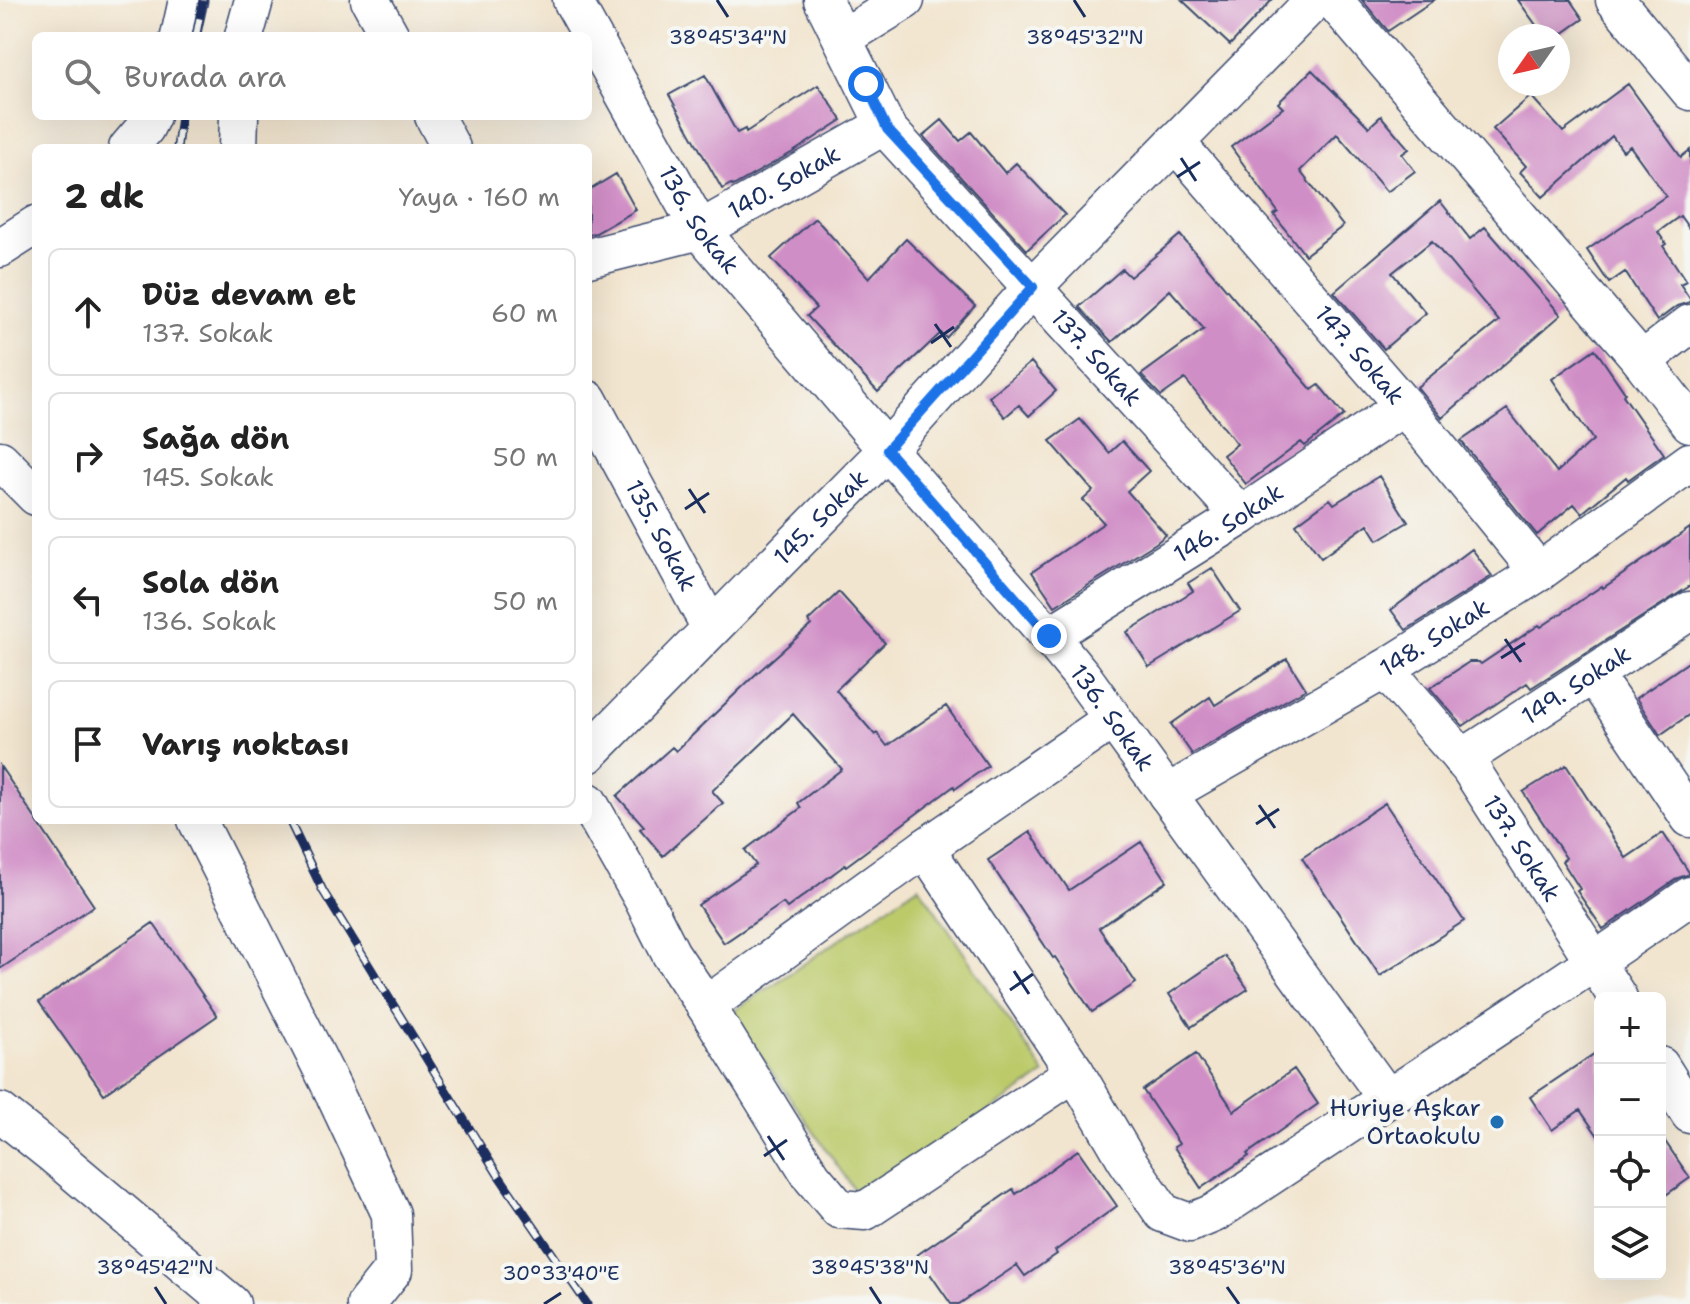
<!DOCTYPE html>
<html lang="tr">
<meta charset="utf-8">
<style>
:root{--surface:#fff;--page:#f2f2f2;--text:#222;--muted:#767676;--line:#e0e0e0}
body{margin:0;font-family:"Shantell Sans",sans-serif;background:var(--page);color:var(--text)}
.controls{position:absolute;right:24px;bottom:24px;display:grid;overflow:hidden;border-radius:12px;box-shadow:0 8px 32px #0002}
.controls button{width:72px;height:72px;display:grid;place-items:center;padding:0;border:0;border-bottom:2px solid var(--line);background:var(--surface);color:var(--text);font:40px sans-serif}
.compass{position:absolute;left:1498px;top:24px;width:72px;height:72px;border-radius:50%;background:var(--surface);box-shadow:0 8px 32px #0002;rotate:236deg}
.stop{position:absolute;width:24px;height:24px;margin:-18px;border:6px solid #1a73e8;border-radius:50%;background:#fff}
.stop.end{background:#1a73e8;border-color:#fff;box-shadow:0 2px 8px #0008}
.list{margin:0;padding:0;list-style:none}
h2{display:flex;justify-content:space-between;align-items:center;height:104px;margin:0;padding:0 32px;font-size:34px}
h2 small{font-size:26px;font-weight:400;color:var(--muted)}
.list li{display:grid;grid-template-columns:52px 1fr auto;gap:24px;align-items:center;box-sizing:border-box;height:128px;margin:0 16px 16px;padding:0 16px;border:2px solid var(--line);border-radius:12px}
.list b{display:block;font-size:30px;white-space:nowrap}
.list p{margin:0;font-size:26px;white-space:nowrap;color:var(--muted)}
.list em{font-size:26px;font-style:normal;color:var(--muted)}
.icon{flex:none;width:44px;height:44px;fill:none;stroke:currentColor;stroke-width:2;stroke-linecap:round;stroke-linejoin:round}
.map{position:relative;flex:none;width:1690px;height:1304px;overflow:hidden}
.search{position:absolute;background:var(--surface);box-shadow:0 8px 32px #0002;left:32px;top:32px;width:560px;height:88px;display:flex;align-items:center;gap:20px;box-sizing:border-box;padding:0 28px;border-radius:12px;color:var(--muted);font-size:30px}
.panel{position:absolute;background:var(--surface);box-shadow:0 8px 32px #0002;left:32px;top:144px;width:560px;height:680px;border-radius:12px}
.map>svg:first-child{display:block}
.green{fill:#bcca6b;stroke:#6c7c64;stroke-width:2}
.building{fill:#d08ec6}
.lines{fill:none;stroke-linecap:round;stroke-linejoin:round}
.minor-casing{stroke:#3b4a6f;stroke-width:41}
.minor{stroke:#fff;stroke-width:38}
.rail-casing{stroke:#1b2f5e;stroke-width:9}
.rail{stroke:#f6f6f2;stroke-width:6;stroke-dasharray:18;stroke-linecap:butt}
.route{stroke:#1a73e8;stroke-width:10}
.ticks{fill:none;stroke:#1b2f5e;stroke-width:3}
.poi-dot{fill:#1f6fb2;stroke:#f6f6f2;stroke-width:3}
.labels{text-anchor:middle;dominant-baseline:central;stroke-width:8;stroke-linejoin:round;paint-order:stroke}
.street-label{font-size:24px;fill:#1b2f5e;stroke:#f6f6f2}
.poi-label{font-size:24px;fill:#1b2f5e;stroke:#f6f6f2;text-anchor:end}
.ticks-label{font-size:20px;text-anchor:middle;fill:#1b2f5e;stroke:#f6f6f2;stroke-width:8;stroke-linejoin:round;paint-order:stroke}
</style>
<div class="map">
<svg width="1690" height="1304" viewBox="0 0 1690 1304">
<rect width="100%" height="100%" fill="#f6f6f2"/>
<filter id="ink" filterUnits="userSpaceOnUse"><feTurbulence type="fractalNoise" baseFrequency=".0125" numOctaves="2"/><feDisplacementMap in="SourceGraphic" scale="16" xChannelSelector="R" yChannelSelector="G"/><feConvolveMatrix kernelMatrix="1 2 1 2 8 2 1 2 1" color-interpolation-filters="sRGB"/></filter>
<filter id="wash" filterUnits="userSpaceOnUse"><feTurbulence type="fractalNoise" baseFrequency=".006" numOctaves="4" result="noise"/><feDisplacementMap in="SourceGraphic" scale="32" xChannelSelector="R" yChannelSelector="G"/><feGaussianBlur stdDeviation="1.8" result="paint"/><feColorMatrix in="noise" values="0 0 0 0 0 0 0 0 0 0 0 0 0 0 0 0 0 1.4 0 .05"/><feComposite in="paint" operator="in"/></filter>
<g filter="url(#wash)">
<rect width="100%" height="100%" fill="#f2e5cf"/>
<path class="green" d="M 919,886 L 1045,1074 L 860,1198 L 731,1013 Z"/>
<g id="blocks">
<path class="building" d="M 1182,0 L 1272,0 L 1230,45 Z
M 1362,0 L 1434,0 L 1388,31 Z
M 1518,0 L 1570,0 L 1583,19 L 1559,36 L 1544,36 Z
M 1312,70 L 1369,127 L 1381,116 L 1409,149 L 1402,154 L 1415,171 L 1387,192 L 1337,134 L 1300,171 L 1343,226 L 1305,255 L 1274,215 L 1278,212 L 1231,147 L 1283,108 L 1278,103 Z
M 705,75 L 737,133 L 745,129 L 746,132 L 818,85 L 842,120 L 793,152 L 733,186 L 731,184 L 722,189 L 669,95 Z
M 1628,84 L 1681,157 L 1690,150 L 1690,230 L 1680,216 L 1658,232 L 1666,244 L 1663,246 L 1686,281 L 1680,284 L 1690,299 L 1690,302 L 1677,306 L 1657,321 L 1625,272 L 1609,283 L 1587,250 L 1666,196 L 1630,146 L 1623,151 L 1612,136 L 1543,197 L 1520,172 L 1526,166 L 1493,129 L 1531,96 L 1563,132 Z
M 942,120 L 960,141 L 971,132 L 1005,173 L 1016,163 L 1065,215 L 1027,250 L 923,136 Z
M 616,174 L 636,210 L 596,233 L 588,235 L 588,191 Z
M 1440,201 L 1470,239 L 1485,227 L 1561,315 L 1442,418 L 1417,387 L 1499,321 L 1432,241 L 1392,273 L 1426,313 L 1384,349 L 1334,292 Z
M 815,218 L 869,278 L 906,239 L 975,306 L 946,338 L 941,333 L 878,392 L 807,316 L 816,308 L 771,258 Z
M 1180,235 L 1312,390 L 1319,385 L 1344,415 L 1305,446 L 1301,442 L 1246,484 L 1223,455 L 1237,444 L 1185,379 L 1161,396 L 1141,375 L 1204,329 L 1170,290 L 1112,342 L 1079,307 L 1122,269 L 1130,277 Z
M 1595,349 L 1625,393 L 1623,395 L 1664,454 L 1628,480 L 1626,477 L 1582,513 L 1574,504 L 1537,535 L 1461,441 L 1507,409 L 1557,472 L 1593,440 L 1552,379 Z
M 1031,362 L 1056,391 L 1029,416 L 1019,405 L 1005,417 L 989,397 Z
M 1080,419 L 1109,453 L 1122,441 L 1149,471 L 1127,491 L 1166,535 L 1156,543 L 1055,606 L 1032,572 L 1104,523 L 1083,500 L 1093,491 L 1050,441 Z
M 1379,476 L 1408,522 L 1378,540 L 1368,524 L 1321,558 L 1296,524 L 1330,499 L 1334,504 Z
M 1690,528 L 1690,586 L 1531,688 L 1527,683 L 1463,726 L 1430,688 L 1469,662 L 1479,662 L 1481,664 L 1539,625 L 1541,627 L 1602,586 L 1603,588 Z
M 1472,549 L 1492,576 L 1406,630 L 1391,610 Z
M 1212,568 L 1240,611 L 1149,667 L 1127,632 L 1193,591 L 1188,583 Z
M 839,592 L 885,643 L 836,690 L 875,735 L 877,733 L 887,746 L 946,706 L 988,766 L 955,789 L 954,786 L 846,866 L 845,865 L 787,908 L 783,903 L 724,943 L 698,905 L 756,865 L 745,850 L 801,808 L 798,803 L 842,769 L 793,714 L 712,791 L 723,803 L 663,856 L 640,829 L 644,826 L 617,796 L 672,747 L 676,751 L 757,673 L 811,625 L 808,621 Z
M 1287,659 L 1306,689 L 1192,754 L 1171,724 L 1210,697 L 1215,705 Z
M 1690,661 L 1690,714 L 1660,735 L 1636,698 Z
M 1566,765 L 1626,858 L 1663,833 L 1690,874 L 1678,878 L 1603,929 L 1577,891 L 1580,889 L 1562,861 L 1566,858 L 1523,792 Z
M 0,766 L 94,906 L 0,969 Z
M 1385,803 L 1464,921 L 1380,976 L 1302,858 Z
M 1030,832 L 1069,890 L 1141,842 L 1167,881 L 1099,928 L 1136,983 L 1092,1012 L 1055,957 L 1053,958 L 988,860 Z
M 153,923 L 217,1016 L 104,1094 L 39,1002 Z
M 1225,956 L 1248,989 L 1191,1027 L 1169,994 Z
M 1600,1050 L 1600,1139 L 1580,1110 L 1552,1130 L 1530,1097 Z
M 1196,1054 L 1234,1111 L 1294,1069 L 1318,1104 L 1247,1154 L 1249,1156 L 1201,1188 L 1174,1147 L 1179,1144 L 1143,1090 Z
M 1660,1134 L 1690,1178 L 1660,1199 Z
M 1078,1150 L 1117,1206 L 1055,1251 L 1057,1254 L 1025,1276 L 1017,1265 L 959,1304 L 951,1304 L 917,1255 L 1013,1189 L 1016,1194 Z"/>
</g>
</g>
<g filter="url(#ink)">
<use href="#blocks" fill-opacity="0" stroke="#3b4a6f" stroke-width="2"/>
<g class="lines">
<defs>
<g id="minor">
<path d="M 370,0 L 390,36"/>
<path id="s1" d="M 572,0 L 700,230 L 887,450 L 1049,636 L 1082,676 L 1387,1098"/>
<path id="s2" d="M 823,0 L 887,129 L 1241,516"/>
<path d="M 1333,0 L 1642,361 L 1690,423"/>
<path d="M 1615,0 L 1690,91"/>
<path d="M 180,36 L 188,0"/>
<path d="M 244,36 L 254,0"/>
<path d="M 843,38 L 905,0"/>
<path d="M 434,116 L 451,148"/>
<path id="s3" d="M 1175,142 L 1404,406 L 1539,572"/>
<path d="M 128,148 L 145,128 L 151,116"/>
<path d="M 238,148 L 239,116"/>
<path d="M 0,248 L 36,225"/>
<path id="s4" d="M 588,258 L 700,230 L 885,125"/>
<path d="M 1642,361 L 1690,324"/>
<path id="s5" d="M 588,400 L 711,628"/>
<path d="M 0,460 L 36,496"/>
<path id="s6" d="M 1049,636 L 1241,516 L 1404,406"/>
<path id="s7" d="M 1385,669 L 1470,768 L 1618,998"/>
<path d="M 1593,674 L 1690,818"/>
<path id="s8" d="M 588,754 L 887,450 L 1033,287 L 1315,0"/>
<path id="s9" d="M 1462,759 L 1690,611"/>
<path id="s10" d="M 1167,794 L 1385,669 L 1539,572 L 1690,462"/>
<path d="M 588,802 L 643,899 L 671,954 L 706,1006 L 925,848 L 1113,719"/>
<path d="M 197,820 L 330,1084 L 391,1214 L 393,1270 L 366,1304"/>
<path d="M 925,848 L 1075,1072 L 1126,1159 L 1163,1213 L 1190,1223 L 1214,1213 C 1373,1107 1534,1005 1690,896"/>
<path d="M 706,1006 L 812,1177 L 839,1209 L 865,1211 L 1075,1072"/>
<path d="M 1660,1066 L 1690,1114"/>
<path d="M 0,1112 L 54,1155 L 231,1304"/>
</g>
</defs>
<use href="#minor" class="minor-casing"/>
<use href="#minor" class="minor"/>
<defs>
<path id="rail" d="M 196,36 L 203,0
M 177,148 L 181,116
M 289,820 L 323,891 L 497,1173 L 587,1304"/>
</defs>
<use href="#rail" class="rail-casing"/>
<use href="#rail" class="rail"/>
</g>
</g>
<g class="lines" filter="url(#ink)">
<path class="route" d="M 866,84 L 887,129 L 1033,287 L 887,450 L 1049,636"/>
</g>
<path class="ticks" d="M 717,0 L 728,17M 1074,0 L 1085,17M 1181,158 L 1196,181M 1177,177 L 1200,162M 935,324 L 951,347M 931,343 L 954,327M 689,489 L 705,513M 685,509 L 709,493M 1505,639 L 1521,662M 1501,658 L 1525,643M 1259,805 L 1275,828M 1256,824 L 1279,809M 1014,971 L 1029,994M 1010,990 L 1033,974M 768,1136 L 784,1160M 764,1156 L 787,1140M 155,1287 L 166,1304M 870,1287 L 881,1304M 1227,1287 L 1239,1304M 544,1304 L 561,1293"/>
<circle class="poi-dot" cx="1497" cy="1122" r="8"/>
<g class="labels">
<g class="street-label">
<text stroke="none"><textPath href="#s4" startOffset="212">140. Sokak</textPath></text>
<text stroke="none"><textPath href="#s1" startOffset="254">136. Sokak</textPath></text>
<text stroke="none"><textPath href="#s3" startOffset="282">147. Sokak</textPath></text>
<text stroke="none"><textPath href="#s2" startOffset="454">137. Sokak</textPath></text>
<text stroke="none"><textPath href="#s8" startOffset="332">145. Sokak</textPath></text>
<text stroke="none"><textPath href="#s6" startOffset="212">146. Sokak</textPath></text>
<text stroke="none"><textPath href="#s5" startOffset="154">135. Sokak</textPath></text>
<text stroke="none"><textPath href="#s10" startOffset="310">148. Sokak</textPath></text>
<text stroke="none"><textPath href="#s9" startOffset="136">149. Sokak</textPath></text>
<text stroke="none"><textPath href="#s1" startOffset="902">136. Sokak</textPath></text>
<text stroke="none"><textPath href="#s7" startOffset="226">137. Sokak</textPath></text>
</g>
<g class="poi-label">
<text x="1481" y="1108">Huriye Aşkar<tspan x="1481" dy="28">Ortaokulu</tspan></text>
</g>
</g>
<g class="ticks-label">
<text x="728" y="44">38°45'34"N</text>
<text x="1085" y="44">38°45'32"N</text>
<text x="155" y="1274">38°45'42"N</text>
<text x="870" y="1274">38°45'38"N</text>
<text x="1227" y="1274">38°45'36"N</text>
<text x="561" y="1280">30°33'40"E</text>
</g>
</svg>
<div class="controls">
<button>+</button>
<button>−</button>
<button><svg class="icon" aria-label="locate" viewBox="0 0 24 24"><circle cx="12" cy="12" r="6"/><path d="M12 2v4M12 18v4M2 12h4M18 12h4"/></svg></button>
<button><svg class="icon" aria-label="layers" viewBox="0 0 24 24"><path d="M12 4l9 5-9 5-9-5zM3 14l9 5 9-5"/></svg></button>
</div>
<svg class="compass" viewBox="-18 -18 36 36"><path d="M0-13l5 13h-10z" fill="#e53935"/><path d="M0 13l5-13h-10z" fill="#767676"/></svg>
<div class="stop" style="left:866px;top:84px"></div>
<div class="stop end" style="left:1049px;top:636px"></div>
<div class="search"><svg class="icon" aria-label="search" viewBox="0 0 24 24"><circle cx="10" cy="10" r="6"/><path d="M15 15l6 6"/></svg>Burada ara</div>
<section class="panel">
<h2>2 dk<small>Yaya · 160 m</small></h2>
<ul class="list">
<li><svg class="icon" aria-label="ahead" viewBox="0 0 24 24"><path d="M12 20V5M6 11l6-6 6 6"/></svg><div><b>Düz devam et</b><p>137. Sokak</p></div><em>60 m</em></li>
<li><svg class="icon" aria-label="right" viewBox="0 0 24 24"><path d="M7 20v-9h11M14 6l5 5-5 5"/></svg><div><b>Sağa dön</b><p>145. Sokak</p></div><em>50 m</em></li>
<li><svg class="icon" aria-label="left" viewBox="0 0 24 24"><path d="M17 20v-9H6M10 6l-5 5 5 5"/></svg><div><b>Sola dön</b><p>136. Sokak</p></div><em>50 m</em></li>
<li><svg class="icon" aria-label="arrive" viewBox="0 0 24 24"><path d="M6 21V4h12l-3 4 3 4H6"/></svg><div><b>Varış noktası</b></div></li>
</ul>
</section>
</div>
